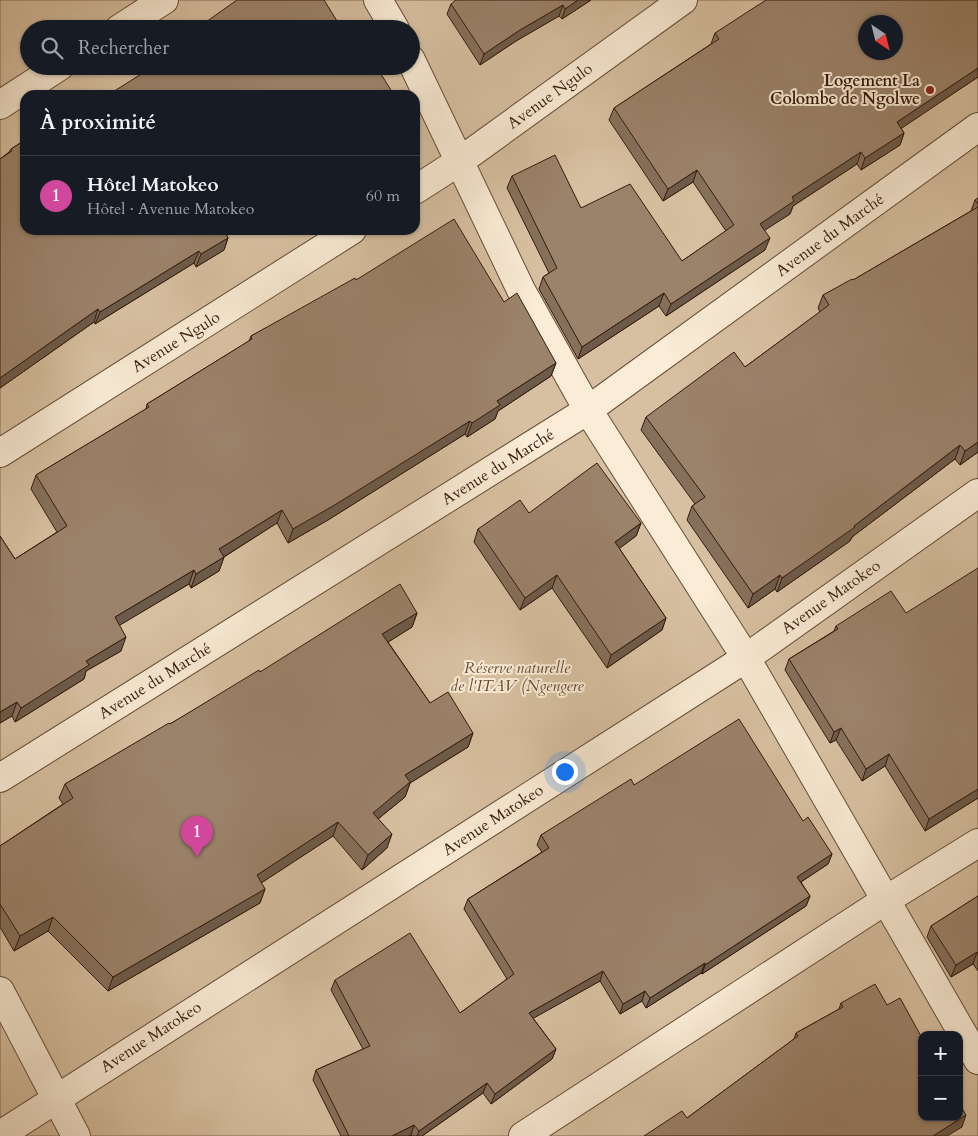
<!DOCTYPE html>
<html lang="fr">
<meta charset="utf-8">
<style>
:root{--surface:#171b24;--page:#242831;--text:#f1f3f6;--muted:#9ea1a6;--line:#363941;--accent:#db2777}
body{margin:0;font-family:Cardo,serif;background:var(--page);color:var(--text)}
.controls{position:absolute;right:15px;bottom:15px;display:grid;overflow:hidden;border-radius:10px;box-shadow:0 1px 4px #0004}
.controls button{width:45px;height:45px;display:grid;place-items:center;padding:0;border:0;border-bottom:1px solid var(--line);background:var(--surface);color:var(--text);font:25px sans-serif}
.compass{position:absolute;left:858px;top:15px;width:45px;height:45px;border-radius:50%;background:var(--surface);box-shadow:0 1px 4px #0004;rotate:145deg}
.you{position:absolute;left:564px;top:771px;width:18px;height:18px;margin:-12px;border:4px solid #fff;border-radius:50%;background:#1a73e8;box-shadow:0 0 0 8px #1a73e833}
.badge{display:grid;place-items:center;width:32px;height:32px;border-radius:50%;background:var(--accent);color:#fff;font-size:16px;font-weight:700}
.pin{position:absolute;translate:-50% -41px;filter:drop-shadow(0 1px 2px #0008)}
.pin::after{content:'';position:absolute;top:26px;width:18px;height:15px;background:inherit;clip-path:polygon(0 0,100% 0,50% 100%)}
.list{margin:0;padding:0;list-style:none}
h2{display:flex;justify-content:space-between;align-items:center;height:65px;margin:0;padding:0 20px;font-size:21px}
h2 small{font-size:16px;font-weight:400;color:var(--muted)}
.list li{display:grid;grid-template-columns:32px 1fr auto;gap:15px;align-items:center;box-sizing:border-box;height:80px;padding:0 20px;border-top:1px solid var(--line)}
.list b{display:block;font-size:19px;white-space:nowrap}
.list p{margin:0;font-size:16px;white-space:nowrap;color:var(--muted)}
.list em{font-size:16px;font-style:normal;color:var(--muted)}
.icon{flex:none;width:28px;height:28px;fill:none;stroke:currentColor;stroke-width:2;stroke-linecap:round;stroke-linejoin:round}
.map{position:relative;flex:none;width:978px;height:1136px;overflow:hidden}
.search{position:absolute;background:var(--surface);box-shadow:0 1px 4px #0004;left:20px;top:20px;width:400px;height:55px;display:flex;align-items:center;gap:12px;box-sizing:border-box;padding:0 18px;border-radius:28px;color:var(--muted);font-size:19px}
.panel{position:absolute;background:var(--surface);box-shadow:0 1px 4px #0004;left:20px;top:90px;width:400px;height:145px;border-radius:15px}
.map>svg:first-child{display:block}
.green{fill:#d7c0a1;stroke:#866d56;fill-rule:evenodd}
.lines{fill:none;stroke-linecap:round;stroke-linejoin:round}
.minor-casing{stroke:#664c39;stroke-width:30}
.minor{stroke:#faecd6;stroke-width:28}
.wall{fill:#85705b;stroke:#361a0c}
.shaded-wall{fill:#6c5b4a;stroke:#361a0c}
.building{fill:#9b826a;stroke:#361a0c;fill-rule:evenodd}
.poi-dot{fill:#8f2418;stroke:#faecd6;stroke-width:2}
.labels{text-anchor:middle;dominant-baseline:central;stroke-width:4;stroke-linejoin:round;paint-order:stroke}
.poi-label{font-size:16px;font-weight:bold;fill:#361a0c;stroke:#faecd6;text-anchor:end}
.street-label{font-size:16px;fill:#361a0c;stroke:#faecd6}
.park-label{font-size:16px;font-style:italic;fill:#664c39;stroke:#faecd6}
</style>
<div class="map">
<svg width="978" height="1136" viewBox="0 0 978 1136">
<rect width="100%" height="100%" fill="#f8e2c0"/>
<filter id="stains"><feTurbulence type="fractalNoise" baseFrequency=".004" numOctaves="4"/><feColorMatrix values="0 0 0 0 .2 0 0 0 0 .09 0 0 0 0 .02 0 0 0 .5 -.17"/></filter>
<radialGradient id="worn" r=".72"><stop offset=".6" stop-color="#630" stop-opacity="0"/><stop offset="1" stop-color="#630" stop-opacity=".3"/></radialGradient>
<path class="green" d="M 0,0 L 978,0 L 978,1136 L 0,1136 ZM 866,22 L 896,22 L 896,52 L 866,52 ZM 29,29 L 411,29 L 411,66 L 29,66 ZM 25,95 L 415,95 L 415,230 L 25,230 ZM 922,1035 L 959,1035 L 959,1117 L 922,1117 Z"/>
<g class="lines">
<defs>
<path id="minor" d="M 378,0 L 395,29
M 119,29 L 164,0
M 411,60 L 521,290 L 588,410 L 746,658 L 978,1060
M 0,105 L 60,66
M 415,190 L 460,161 L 683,0
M 0,453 L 352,230
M 0,778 L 588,410 L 978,127
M 0,991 L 76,1136
M 0,1135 L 746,658 L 978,493
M 523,1136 L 886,900 L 978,843"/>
</defs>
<use href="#minor" class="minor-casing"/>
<use href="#minor" class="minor"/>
</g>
<path class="wall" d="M 591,0 L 562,19 L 559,16 L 516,41 L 480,65 L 447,14 L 451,4 Z
M 978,0 L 978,77 L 901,128 L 904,133 L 900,145 L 861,170 L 857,164 L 793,206 L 790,214 L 764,230 L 765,250 L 666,316 L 659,306 L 578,359 L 539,289 L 543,277 L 549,273 L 507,188 L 512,176 L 581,208 L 682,261 L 726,231 L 693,182 L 663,201 L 609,120 L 614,108 L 711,44 L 715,33 Z
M 25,140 L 25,230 L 227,230 L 225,232 L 228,238 L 224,250 L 196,267 L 194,263 L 95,324 L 94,322 L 0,388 L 0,159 L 9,152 L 11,149 Z
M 978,198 L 978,452 L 960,465 L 955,459 L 852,537 L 850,541 L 777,592 L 775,589 L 748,608 L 687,520 L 692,506 L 695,504 L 641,430 L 646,417 L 745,367 L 820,312 L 818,308 L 823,295 L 853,280 L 971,211 L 975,200 Z
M 356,280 L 504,302 L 556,363 L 551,376 L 498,411 L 495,419 L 467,437 L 465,434 L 328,520 L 288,543 L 277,523 L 224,557 L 219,571 L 191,588 L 189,584 L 119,625 L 121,651 L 86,671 L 84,679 L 15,722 L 12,716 L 0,723 L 0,536 L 15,559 L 57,532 L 31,489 L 36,475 L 146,409 L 147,404 L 249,341 L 251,336 Z
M 529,513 L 641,523 L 636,536 L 619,548 L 666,618 L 662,630 L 607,668 L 552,588 L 520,610 L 474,542 L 478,529 Z
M 417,613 L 412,627 L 388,642 L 430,703 L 473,733 L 468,747 L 410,783 L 405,797 L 378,819 L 387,848 L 362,870 L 333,836 L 261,883 L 265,889 L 260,903 L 108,991 L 48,931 L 14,951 L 0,927 L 0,846 L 63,804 L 59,798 L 65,784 L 170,724 L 260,672 Z
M 836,626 L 978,798 L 925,831 L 885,766 L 862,781 L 836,740 L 830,743 L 785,670 L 789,659 L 834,631 Z
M 634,785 L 803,821 L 832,854 L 828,864 L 801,882 L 810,896 L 806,906 L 702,974 L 701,973 L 646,1008 L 642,1001 L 620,1014 L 600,981 L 533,1018 L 556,1049 L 552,1059 L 491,1104 L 483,1093 L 422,1136 L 412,1136 L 411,1135 L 408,1136 L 341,1136 L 313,1080 L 316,1070 L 363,1049 L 331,990 L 335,980 L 460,1013 L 507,979 L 464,909 L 468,899 L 542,852 L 537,845 L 541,835 Z
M 978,896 L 978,971 L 973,964 L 951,977 L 927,937 L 931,926 Z
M 841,1003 L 922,1117 L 962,1127 L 687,1118 L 794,1039 L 796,1033 L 839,1009 Z"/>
<path class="shaded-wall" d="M 578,0 L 591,0 L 562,19 L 565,9 Z
M 563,5 L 559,16 L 516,41 L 480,65 L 484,54 L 520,30 Z
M 978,68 L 978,77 L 893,134 L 897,122 Z
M 904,133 L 900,145 L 861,170 L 865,158 Z
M 861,152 L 857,164 L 793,206 L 790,214 L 756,236 L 760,224 L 792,197 Z
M 697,170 L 693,182 L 663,201 L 668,189 Z
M 228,238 L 224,250 L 196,267 L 201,254 Z
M 770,238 L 765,250 L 666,316 L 671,304 Z
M 199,251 L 194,263 L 95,324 L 100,312 Z
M 664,293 L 659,306 L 578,359 L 582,347 Z
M 98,309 L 94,322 L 0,388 L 0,378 Z
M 556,363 L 551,376 L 498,411 L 495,419 L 467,437 L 472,423 L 497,401 Z
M 470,421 L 465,434 L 328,520 L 288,543 L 293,529 Z
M 978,442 L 978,452 L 960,465 L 965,451 Z
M 960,445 L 955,459 L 852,537 L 850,541 L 777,592 L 782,578 L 854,526 Z
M 282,510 L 277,523 L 214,563 L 219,549 Z
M 641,523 L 636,536 L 611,555 L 615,542 Z
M 224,557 L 219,571 L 191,588 L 196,574 Z
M 194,570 L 189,584 L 110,631 L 115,617 Z
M 557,575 L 552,588 L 520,610 L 525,598 Z
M 780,575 L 775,589 L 748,608 L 753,594 Z
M 417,613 L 412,627 L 377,649 L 382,634 Z
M 666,618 L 662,630 L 607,668 L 611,655 Z
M 126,637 L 121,651 L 86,671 L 84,679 L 15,722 L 21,708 L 86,661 Z
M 17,702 L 12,716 L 0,723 L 0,712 Z
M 841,728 L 836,740 L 830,743 L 834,732 Z
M 473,733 L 468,747 L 410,783 L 405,797 L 368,827 L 373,813 L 405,775 Z
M 889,754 L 885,766 L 862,781 L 866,769 Z
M 978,789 L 978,798 L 925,831 L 929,819 Z
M 338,822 L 333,836 L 252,889 L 257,875 Z
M 392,834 L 387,848 L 362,870 L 368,855 Z
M 832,854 L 828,864 L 793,887 L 797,877 Z
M 265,889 L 260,903 L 108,991 L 113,977 Z
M 810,896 L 806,906 L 702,974 L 705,965 Z
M 53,917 L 48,931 L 14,951 L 20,936 Z
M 977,952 L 973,964 L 951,977 L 956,965 Z
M 705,963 L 701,973 L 646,1008 L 650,998 Z
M 603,971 L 600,981 L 525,1023 L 529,1013 Z
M 645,991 L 642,1001 L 620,1014 L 623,1004 Z
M 556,1049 L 552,1059 L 491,1104 L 495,1094 Z
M 487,1083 L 483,1093 L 422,1136 L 417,1136 L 419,1131 Z
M 966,1115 L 962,1127 L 947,1136 L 933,1136 Z
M 414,1125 L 411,1135 L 408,1136 L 392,1136 Z"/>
<path class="building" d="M 237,0 L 324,0 L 342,29 L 196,29 Z
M 456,0 L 578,0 L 565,9 L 563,5 L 520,30 L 484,54 L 451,4 Z
M 766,0 L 978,0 L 978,68 L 897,122 L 904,133 L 865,158 L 861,152 L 792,197 L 794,201 L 760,224 L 770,238 L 671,304 L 664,293 L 582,347 L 543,277 L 557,268 L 512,176 L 555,155 L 581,208 L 630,184 L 682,261 L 734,225 L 697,170 L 668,189 L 614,108 L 719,39 L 715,33 ZM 866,22 L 896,22 L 896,52 L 866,52 Z
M 154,66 L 376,66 L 394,95 L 108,95 Z
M 415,121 L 418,125 L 415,126 Z
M 25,140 L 25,230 L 224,230 L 228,238 L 201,254 L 199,251 L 100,312 L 98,309 L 0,378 L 0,159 L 12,151 L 11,149 Z
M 978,198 L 978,204 L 975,200 Z
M 978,207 L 978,442 L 965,451 L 960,445 L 854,526 L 855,527 L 782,578 L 780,575 L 753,594 L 692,506 L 705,497 L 646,417 L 734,352 L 745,367 L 829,305 L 823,295 L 852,279 L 853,280 Z
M 454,219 L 504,302 L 517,293 L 556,363 L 497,401 L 500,405 L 472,423 L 470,421 L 333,506 L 293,529 L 282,510 L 219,549 L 224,557 L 196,574 L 194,570 L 115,617 L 126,637 L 86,661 L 89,665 L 21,708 L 17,702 L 0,712 L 0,536 L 15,559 L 67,526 L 36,475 L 149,407 L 147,404 L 252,339 L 251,336 L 355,278 L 356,280 Z
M 597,463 L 641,523 L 615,542 L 666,618 L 611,655 L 557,575 L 525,598 L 478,529 L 520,500 L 529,513 Z
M 978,568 L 978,789 L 929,819 L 889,754 L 866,769 L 841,728 L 834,732 L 789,659 L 838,629 L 836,626 L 891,591 L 906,613 Z
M 400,584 L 417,613 L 382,634 L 430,703 L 448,692 L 473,733 L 405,775 L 410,782 L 373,813 L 392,834 L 368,855 L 338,822 L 257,875 L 265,889 L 113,977 L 53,917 L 20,936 L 0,904 L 0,846 L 73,798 L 65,784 L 169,723 L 170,724 L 259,670 L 260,672 Z
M 739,719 L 803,821 L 808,817 L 832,854 L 797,877 L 810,896 L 705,965 L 705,963 L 650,998 L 645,991 L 623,1004 L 603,971 L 529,1013 L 556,1049 L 495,1094 L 487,1083 L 419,1131 L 414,1125 L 392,1136 L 349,1136 L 316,1070 L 370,1046 L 335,980 L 410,933 L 460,1013 L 514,974 L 468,899 L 549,848 L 541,835 L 631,779 L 634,785 Z
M 978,896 L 978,953 L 977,952 L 956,965 L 931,926 Z
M 875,984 L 887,1005 L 900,998 L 922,1038 L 922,1117 L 959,1117 L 959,1103 L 966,1115 L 933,1136 L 644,1136 L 682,1111 L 687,1118 L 798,1036 L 796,1033 L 843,1007 L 841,1003 Z"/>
<circle class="poi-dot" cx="930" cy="90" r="5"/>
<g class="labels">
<g class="poi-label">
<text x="920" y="81">Logement La<tspan x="920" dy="18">Colombe de Ngolwe</tspan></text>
</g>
<g class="street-label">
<text transform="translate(550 96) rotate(-36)">Avenue Ngulo</text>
<text transform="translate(830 235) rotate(-36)">Avenue du Marché</text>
<text transform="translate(176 342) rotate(-32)">Avenue Ngulo</text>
<text transform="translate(498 467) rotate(-32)">Avenue du Marché</text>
<text transform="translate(831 597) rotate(-35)">Avenue Matokeo</text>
<text transform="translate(155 681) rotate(-32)">Avenue du Marché</text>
<text transform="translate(493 820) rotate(-33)">Avenue Matokeo</text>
<text transform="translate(151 1037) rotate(-33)">Avenue Matokeo</text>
</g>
<g class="park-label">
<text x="517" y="668">Réserve naturelle<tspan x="517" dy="18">de l'ITAV (Ngengere</tspan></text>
</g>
</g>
<rect width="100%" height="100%" filter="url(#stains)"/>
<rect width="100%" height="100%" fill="url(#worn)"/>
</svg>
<div class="controls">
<button>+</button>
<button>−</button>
</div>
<svg class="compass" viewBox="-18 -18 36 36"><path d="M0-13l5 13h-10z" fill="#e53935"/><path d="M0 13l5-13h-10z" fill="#9ea1a6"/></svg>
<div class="you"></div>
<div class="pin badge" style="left:197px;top:857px;background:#d1479c">1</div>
<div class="search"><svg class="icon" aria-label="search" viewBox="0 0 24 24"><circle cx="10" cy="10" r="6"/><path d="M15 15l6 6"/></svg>Rechercher</div>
<section class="panel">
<h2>À proximité<small></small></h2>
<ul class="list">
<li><span class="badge" style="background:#d1479c">1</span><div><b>Hôtel Matokeo</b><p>Hôtel · Avenue Matokeo</p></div><em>60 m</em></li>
</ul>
</section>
</div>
